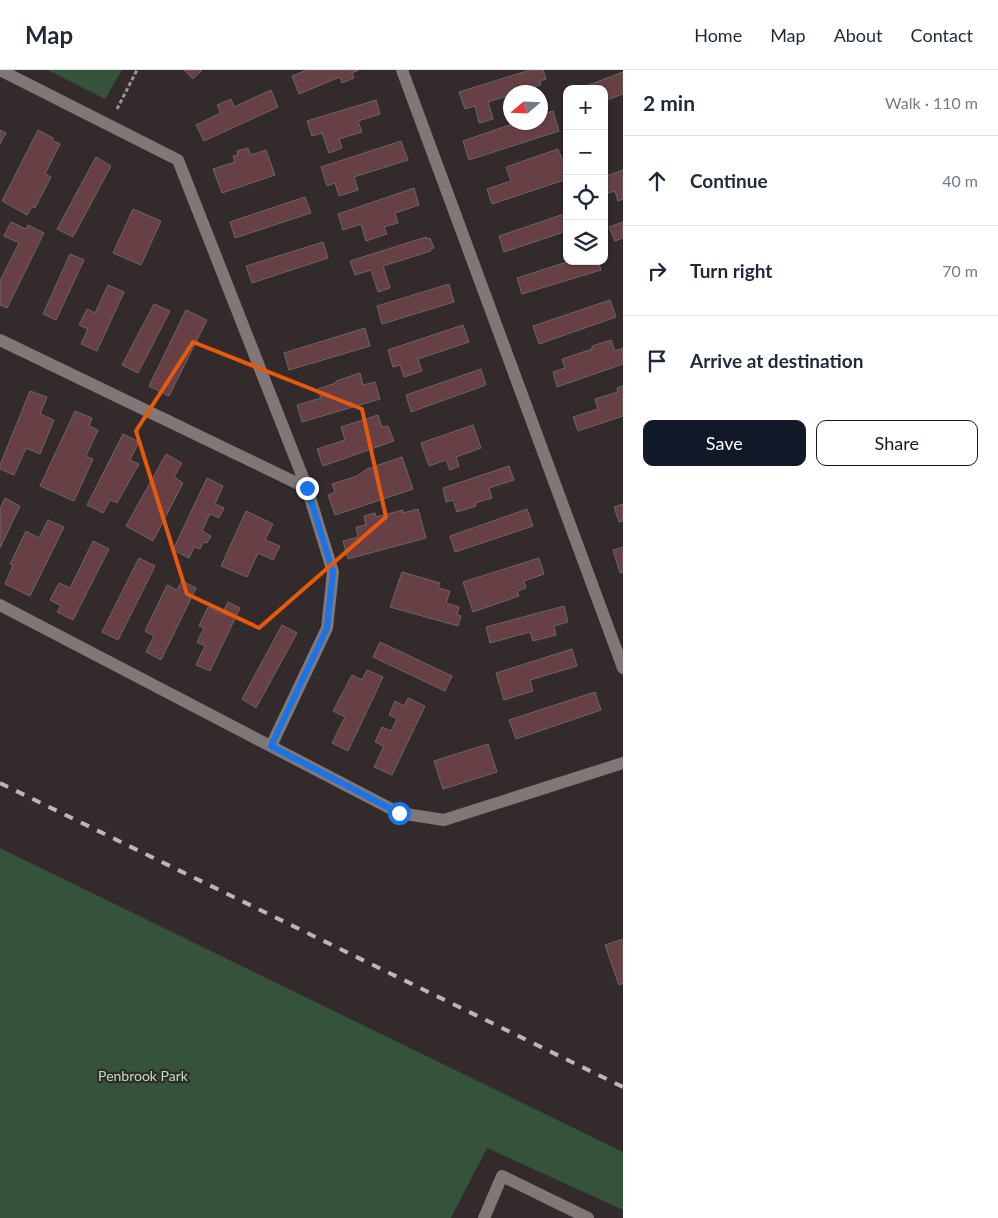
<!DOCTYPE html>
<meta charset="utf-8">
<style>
:root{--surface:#fff;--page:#f2f2f3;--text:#1f2937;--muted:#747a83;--line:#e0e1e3;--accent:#111827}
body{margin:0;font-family:Lato,sans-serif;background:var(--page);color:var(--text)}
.controls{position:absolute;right:15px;top:15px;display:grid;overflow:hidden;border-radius:10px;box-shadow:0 1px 4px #0004}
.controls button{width:45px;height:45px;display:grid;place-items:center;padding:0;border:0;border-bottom:1px solid var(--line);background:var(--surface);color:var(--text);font:25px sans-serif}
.compass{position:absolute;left:503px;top:15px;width:45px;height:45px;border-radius:50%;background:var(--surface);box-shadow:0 1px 4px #0004;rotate:251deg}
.stop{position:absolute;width:15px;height:15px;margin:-11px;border:4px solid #1a73e8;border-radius:50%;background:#fff}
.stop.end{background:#1a73e8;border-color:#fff;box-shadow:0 1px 5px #0008}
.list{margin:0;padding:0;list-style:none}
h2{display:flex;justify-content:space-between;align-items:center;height:65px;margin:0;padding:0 20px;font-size:21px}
h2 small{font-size:16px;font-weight:400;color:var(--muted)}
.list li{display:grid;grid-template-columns:32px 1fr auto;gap:15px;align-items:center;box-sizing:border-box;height:90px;padding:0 20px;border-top:1px solid var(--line)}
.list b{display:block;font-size:19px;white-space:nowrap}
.list em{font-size:16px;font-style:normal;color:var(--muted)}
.actions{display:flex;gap:10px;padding:15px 20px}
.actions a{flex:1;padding:11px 0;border:1px solid var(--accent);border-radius:10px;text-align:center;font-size:18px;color:var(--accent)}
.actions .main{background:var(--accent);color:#fff}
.icon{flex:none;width:28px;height:28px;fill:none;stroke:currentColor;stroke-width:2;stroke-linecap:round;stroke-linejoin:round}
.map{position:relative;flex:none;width:623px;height:1148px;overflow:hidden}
header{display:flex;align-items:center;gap:30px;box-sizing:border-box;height:70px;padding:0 25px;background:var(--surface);border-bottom:1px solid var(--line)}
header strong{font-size:24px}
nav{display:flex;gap:28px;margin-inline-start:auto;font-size:18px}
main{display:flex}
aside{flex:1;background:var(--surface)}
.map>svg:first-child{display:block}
.green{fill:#35523b}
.building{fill:#664044;stroke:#6e6566}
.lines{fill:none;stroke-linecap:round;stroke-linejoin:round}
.path{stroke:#9b9596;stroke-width:3;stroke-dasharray:4 2.5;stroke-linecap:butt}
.minor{stroke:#807777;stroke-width:12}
.rail{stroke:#bcb7b7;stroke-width:4;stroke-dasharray:9 9;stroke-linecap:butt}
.route{stroke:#1a73e8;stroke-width:6}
.marked{fill:none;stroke:#e8590c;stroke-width:4;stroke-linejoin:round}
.labels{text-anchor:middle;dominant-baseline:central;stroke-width:4.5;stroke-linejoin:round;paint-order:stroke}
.park-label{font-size:14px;fill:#ace3b6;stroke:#322a2b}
</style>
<header>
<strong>Map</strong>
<nav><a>Home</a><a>Map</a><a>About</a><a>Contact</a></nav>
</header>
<main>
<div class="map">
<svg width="623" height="1148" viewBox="0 0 623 1148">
<rect width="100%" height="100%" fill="#322a2b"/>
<path class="green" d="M 48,0 L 122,0 L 105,29 Z
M 0,778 L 623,1082 L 623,1140 L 487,1078 L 451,1148 L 0,1148 Z"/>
<path class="building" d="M 184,0 L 202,0 L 193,9 Z
M 307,0 L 359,0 L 352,3 L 354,8 L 342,13 L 340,7 L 299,24 L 292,6 Z
M 530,0 L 543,0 L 546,9 L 540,11 L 541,15 L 518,22 L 510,22 L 510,25 L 488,32 L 493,49 L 479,53 L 475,36 L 465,39 L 459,22 Z
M 623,2 L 623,24 L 604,31 L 604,19 L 578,19 Z
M 271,20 L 278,37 L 204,71 L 196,55 L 221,43 L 217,35 L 231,29 L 234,37 Z
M 376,30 L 380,44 L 358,51 L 362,62 L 339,69 L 342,78 L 329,83 L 322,63 L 312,66 L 307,51 Z
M 553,41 L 559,61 L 469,90 L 463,71 L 518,52 L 540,52 L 540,45 Z
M 0,60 L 6,63 L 0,74 Z
M 38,60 L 53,68 L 52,70 L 60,74 L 45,104 L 51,107 L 35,138 L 32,137 L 27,145 L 2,131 Z
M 401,71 L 408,90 L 354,107 L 358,120 L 339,126 L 335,113 L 327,116 L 321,97 Z
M 248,78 L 251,85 L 266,80 L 275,105 L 222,123 L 213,99 L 235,92 L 233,86 L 238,85 L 237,81 Z
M 558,79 L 564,94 L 563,94 L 567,109 L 492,134 L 487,119 L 511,111 L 506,97 Z
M 96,87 L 111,96 L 73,167 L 57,159 Z
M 623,100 L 623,129 L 618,131 L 615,121 L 605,124 L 604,107 Z
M 414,118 L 419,135 L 395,143 L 398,153 L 384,157 L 387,164 L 366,171 L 361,154 L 343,160 L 338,144 Z
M 305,127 L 311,143 L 235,168 L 230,152 Z
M 133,139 L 161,151 L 141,195 L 113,183 Z
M 567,143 L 567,161 L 504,182 L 499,166 Z
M 11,152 L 26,159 L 28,155 L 44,163 L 7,238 L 0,235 L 0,211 L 19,173 L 4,166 Z
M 623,152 L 623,168 L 615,171 L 609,157 Z
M 426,167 L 427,169 L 430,168 L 434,178 L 430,179 L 431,181 L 383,196 L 390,218 L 378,222 L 371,200 L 355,205 L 350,191 Z
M 323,172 L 328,188 L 252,213 L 246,196 Z
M 70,184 L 84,190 L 56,250 L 43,244 Z
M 570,191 L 598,191 L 601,200 L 522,224 L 517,208 Z
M 449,214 L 454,232 L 382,254 L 377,236 Z
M 108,215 L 124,222 L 97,281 L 81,274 L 88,259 L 79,255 L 87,239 L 95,243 Z
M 610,230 L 616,247 L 539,274 L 533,256 Z
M 154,234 L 170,241 L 138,303 L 122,295 Z
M 186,240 L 207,250 L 169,326 L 149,316 Z
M 463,255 L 469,272 L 418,289 L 422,301 L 404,307 L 400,295 L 393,297 L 388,280 Z
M 365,258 L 370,276 L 289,300 L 284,283 Z
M 611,270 L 615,281 L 623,278 L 623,294 L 557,317 L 553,302 L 565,298 L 562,289 L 592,279 L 592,276 Z
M 481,299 L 486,315 L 411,342 L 406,325 Z
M 360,303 L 363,315 L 375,312 L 380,329 L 302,352 L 297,335 L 321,328 L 318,319 L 336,313 L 336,311 Z
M 623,316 L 623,346 L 578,361 L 573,347 L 598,339 L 595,329 L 618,322 L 617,318 Z
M 30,321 L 47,327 L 40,344 L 54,350 L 40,384 L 26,378 L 14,405 L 0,399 L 0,395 Z
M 75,341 L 92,348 L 89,356 L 98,360 L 86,386 L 93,389 L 74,431 L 40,416 Z
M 378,345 L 382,357 L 388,356 L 394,371 L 323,396 L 317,379 L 345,370 L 341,357 Z
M 473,355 L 481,378 L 456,387 L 459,396 L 450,400 L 446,390 L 429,396 L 421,373 Z
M 123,364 L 139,372 L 130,390 L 139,394 L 117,433 L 110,430 L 103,443 L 87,435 Z
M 166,384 L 182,393 L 174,407 L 183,413 L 153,471 L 126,456 Z
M 402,387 L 413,419 L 335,445 L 328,425 L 335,422 L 332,414 L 357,406 L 367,399 Z
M 509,396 L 514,410 L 489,418 L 492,428 L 475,433 L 476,436 L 457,442 L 453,430 L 446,432 L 443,418 Z
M 207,408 L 223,416 L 215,434 L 224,438 L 219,448 L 210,444 L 202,461 L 211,466 L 207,473 L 203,472 L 200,479 L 194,477 L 189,488 L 173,480 Z
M 5,428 L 20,436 L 0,478 L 0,439 Z
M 623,434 L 623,451 L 619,452 L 614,437 Z
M 418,439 L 426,468 L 348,489 L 343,471 L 358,467 L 356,457 L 366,455 L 364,446 L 375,443 L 376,447 L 403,440 L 403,443 Z
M 527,439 L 533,456 L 455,482 L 450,466 Z
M 246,441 L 273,454 L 265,470 L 280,476 L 273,490 L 258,483 L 247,507 L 221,496 Z
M 48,450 L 64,457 L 30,526 L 5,514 L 13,495 L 10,494 L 26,461 L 39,468 Z
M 93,471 L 109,479 L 73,550 L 57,542 L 61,536 L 50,530 L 59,513 L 70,518 Z
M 623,477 L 623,502 L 620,503 L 613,480 Z
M 139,488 L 155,496 L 118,570 L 102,562 Z
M 539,488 L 544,504 L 524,511 L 526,518 L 517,521 L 519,526 L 473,542 L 463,512 Z
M 402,502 L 440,513 L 438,518 L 450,521 L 446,533 L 459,537 L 457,545 L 461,546 L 458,556 L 390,537 Z
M 182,511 L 196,518 L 161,590 L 146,582 L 154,566 L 145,561 L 167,515 L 177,520 Z
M 228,532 L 240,538 L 210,601 L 196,595 L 205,576 L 197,572 L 204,558 L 199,556 L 208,537 L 222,544 Z
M 564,536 L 568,552 L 554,556 L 556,565 L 533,571 L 530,562 L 490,573 L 486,557 Z
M 282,555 L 297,563 L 256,638 L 242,629 Z
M 380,572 L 452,606 L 445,621 L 373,587 Z
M 572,579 L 577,596 L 530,610 L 533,621 L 504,630 L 496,603 Z
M 367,600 L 383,607 L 348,681 L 332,673 L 345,647 L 333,641 L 352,605 L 362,610 Z
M 595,622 L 601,640 L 516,669 L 509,650 Z
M 408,628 L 425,636 L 392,705 L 374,697 L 384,676 L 375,672 L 382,657 L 391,661 L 397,649 L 389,645 L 395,631 L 404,636 Z
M 488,674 L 497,702 L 443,719 L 434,691 Z
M 623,869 L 623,913 L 619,915 L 605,875 Z"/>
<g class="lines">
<path class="path" d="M 117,39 L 137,0"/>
<path class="minor" d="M 0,0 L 178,90 L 307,418 L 333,502 L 327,558 L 271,676
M 402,0 L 623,598
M 0,270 L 307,418
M 0,535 L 399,743 L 444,750 L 623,693
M 484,1148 L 502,1106 L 588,1148"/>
<path class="rail" d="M 0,713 L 623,1017"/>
</g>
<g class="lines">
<path class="route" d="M 307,418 L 333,502 L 327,558 L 271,676 L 399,743"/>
</g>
<path class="marked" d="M 193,272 L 362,339 L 386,447 L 259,558 L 187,524 L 136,361 Z"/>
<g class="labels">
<g class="park-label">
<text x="143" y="1005">Penbrook Park</text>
</g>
</g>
</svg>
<div class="controls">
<button>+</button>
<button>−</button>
<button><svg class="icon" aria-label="locate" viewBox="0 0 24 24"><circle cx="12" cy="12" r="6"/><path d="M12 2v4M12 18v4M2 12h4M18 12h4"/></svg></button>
<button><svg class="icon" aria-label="layers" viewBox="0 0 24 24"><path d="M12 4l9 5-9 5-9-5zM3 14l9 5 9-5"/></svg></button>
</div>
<svg class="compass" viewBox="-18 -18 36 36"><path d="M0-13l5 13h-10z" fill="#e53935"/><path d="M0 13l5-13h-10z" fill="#747a83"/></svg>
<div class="stop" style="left:399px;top:743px"></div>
<div class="stop end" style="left:307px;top:418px"></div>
</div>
<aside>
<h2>2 min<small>Walk · 110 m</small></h2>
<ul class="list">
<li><svg class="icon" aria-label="ahead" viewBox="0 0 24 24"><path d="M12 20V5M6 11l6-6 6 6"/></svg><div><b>Continue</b></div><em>40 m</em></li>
<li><svg class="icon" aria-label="right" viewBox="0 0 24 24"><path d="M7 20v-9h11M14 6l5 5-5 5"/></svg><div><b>Turn right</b></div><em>70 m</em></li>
<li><svg class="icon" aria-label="arrive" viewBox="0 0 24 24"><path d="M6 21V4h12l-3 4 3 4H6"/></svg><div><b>Arrive at destination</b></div></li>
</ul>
<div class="actions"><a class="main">Save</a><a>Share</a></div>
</aside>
</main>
